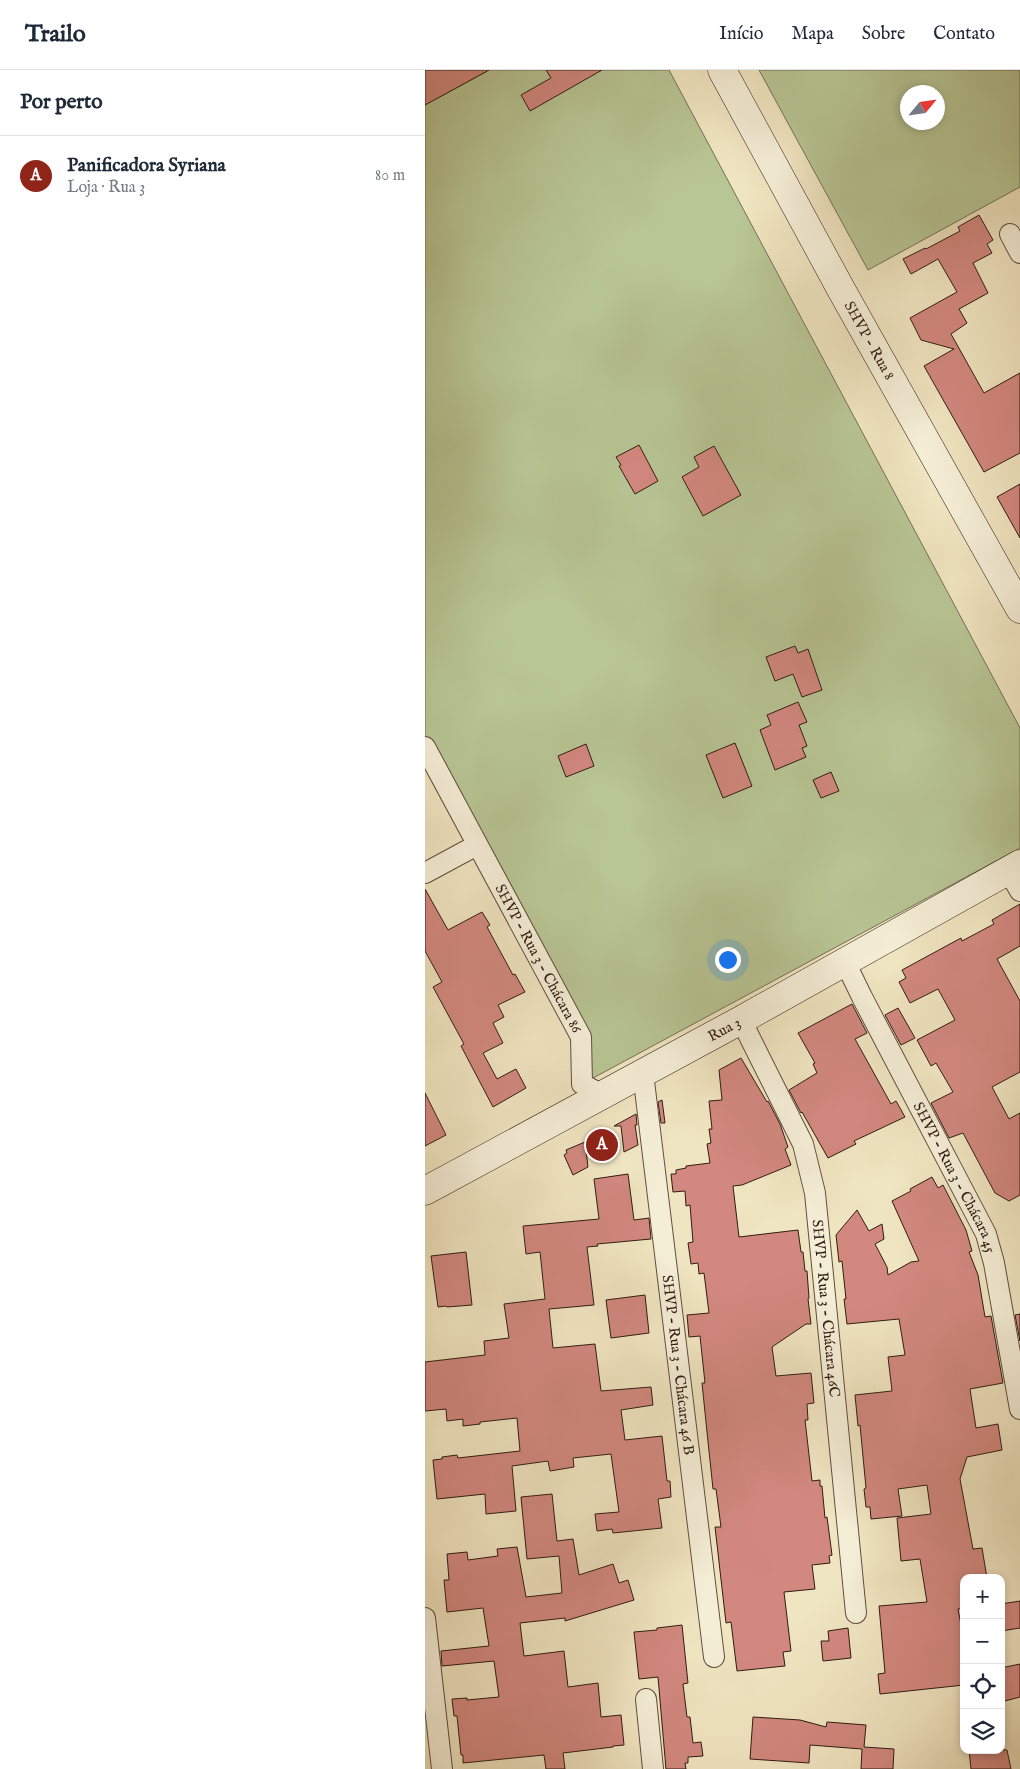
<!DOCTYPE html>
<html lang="pt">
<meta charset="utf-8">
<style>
:root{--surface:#fff;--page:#f2f2f3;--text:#1f2937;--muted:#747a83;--line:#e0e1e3;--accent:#8f2418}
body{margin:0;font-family:"IM FELL English",serif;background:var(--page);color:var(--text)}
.controls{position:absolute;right:15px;bottom:15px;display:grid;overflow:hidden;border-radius:10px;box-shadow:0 2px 8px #0003}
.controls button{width:45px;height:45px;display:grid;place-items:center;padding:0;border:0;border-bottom:1px solid var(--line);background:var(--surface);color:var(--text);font:25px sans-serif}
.compass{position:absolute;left:475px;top:15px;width:45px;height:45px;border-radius:50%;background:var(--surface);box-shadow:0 2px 8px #0003;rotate:61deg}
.you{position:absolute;left:302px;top:889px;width:18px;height:18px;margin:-12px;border:4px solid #fff;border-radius:50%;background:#1a73e8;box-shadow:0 0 0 8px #1a73e833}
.badge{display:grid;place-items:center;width:32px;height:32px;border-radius:50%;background:var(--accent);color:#fff;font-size:16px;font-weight:700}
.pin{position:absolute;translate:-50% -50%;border:2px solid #fff;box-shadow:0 1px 5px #0006}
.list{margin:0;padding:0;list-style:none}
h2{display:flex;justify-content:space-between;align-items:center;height:65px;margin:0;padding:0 20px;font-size:21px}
h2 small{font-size:16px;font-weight:400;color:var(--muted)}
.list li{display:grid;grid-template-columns:32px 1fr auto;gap:15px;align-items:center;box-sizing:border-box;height:80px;padding:0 20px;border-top:1px solid var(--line)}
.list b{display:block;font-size:19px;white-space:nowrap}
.list p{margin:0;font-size:16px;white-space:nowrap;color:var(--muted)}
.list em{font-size:16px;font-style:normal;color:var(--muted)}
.icon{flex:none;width:28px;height:28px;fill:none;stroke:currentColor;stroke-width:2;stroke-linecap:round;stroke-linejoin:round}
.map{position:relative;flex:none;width:595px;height:1699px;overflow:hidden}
header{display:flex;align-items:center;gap:30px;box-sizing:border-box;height:70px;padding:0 25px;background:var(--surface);border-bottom:1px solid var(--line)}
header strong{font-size:24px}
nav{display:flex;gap:28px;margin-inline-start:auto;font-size:18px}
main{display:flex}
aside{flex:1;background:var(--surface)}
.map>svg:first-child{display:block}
.green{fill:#b8c594;stroke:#747054;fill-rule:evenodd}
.building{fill:#d2887f;stroke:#2f1c13}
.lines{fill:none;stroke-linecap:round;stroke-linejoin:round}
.street-casing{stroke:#5f4e3e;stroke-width:22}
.secondary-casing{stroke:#2f1c13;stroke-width:29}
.street{stroke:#f5eed7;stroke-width:20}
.secondary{stroke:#f5eed7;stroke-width:28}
.labels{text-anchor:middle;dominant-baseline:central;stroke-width:4.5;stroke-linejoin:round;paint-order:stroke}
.street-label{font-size:15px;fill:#2f1c13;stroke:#f5eed7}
</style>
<header>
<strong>Trailo</strong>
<nav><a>Início</a><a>Mapa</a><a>Sobre</a><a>Contato</a></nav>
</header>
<main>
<aside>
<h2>Por perto<small></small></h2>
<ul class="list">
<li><span class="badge">A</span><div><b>Panificadora Syriana</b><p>Loja · Rua 3</p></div><em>80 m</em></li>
</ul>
</aside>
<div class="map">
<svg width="595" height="1699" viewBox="0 0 595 1699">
<rect width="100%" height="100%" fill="#f0e5c1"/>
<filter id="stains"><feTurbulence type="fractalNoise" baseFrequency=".004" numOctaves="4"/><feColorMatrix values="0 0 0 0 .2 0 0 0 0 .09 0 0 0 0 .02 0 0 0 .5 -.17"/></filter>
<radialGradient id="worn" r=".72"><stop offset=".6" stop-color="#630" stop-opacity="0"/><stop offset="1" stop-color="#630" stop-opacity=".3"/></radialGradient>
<path class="green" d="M 60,0 L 244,0 L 595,658 L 595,778 L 157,1014 L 156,967 L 0,677 L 0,35 L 61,2 Z
M 334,0 L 595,0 L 595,117 L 443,200 ZM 512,22 L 512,52 L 482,52 L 482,22 Z"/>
<path class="building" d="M 0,0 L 64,0 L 0,35 Z
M 121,0 L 177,0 L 105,41 L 96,25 L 126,8 Z
M 554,145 L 568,170 L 562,174 L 567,183 L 548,193 L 563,223 L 534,239 L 542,253 L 526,264 L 559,323 L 595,303 L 595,383 L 559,402 L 499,296 L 529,279 L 496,270 L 485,248 L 532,222 L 513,189 L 486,204 L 478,189 L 500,178 L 501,179 L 535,161 L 533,157 Z
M 214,375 L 233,411 L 210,424 L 194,396 L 196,395 L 191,387 Z
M 289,376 L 316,425 L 278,446 L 257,407 L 274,397 L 269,387 Z
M 595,414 L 595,468 L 572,427 Z
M 370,576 L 373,583 L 383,579 L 397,620 L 377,627 L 368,604 L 350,611 L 341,587 Z
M 373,632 L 382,652 L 374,655 L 382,676 L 377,678 L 381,687 L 350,700 L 335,660 L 346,655 L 342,645 Z
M 310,673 L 327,716 L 298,728 L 281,685 Z
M 161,674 L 169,696 L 141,707 L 133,686 Z
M 406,702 L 414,721 L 396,728 L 388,710 Z
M 0,819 L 23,860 L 57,842 L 65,855 L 62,857 L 88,905 L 90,904 L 100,922 L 73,935 L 79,947 L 68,953 L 78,973 L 58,983 L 72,1009 L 91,999 L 101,1018 L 68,1037 L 36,976 L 39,974 L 8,917 L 17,912 L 0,881 Z
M 595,834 L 595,876 L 572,889 L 595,931 L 595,1002 L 567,1017 L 584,1049 L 595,1043 L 595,1125 L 584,1131 L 570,1123 L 538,1063 L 524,1068 L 506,1033 L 528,1022 L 511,993 L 506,996 L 492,970 L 530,950 L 513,919 L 485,933 L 474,912 L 481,908 L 477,900 L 536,868 L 537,871 L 569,854 L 567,850 Z
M 427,934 L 442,963 L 430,969 L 466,1034 L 471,1031 L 480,1047 L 429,1071 L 431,1074 L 403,1088 L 377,1042 L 376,1043 L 364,1020 L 392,1003 L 388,994 L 390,993 L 373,963 Z
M 473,938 L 490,968 L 476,975 L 460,945 Z
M 316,988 L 342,1032 L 343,1031 L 355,1054 L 363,1077 L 360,1079 L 366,1095 L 317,1115 L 308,1116 L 314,1167 L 373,1160 L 376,1182 L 378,1182 L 380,1201 L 382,1201 L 384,1228 L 383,1229 L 386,1254 L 381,1254 L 347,1277 L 351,1306 L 386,1303 L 389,1333 L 382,1334 L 383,1350 L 380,1350 L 387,1411 L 395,1410 L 395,1416 L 397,1416 L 400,1448 L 402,1447 L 407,1485 L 404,1486 L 405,1493 L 387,1495 L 390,1519 L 359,1522 L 366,1581 L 358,1582 L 360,1596 L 312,1601 L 306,1552 L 301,1553 L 290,1457 L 296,1457 L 291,1419 L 288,1419 L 282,1362 L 277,1313 L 280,1313 L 275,1266 L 264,1267 L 262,1245 L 284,1243 L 279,1203 L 274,1204 L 273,1193 L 266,1194 L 263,1173 L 268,1172 L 265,1135 L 261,1136 L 260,1121 L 248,1122 L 246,1104 L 251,1104 L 251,1100 L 261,1098 L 261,1096 L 285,1093 L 282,1074 L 286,1073 L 284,1059 L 287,1059 L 284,1031 L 297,1030 L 294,1000 Z
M 0,1023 L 21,1065 L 0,1076 Z
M 237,1030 L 240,1053 L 236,1053 L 233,1032 Z
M 211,1044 L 212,1055 L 210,1055 L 213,1075 L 199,1082 L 196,1056 L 189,1056 Z
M 160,1072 L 163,1097 L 148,1105 L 139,1085 L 142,1083 L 141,1080 Z
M 203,1104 L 209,1150 L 224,1148 L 226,1169 L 172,1174 L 173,1176 L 162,1177 L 169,1235 L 124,1239 L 128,1278 L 170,1274 L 176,1321 L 226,1317 L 228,1335 L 196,1340 L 200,1370 L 237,1366 L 242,1411 L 245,1411 L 246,1427 L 233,1429 L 237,1458 L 188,1463 L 187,1459 L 172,1461 L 170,1444 L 194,1442 L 186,1384 L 148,1388 L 149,1397 L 125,1401 L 123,1391 L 87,1396 L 91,1441 L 61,1444 L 60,1424 L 12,1429 L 8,1390 L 17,1389 L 17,1387 L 32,1385 L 33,1388 L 95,1381 L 92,1348 L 55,1352 L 55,1354 L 38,1356 L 38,1349 L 22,1351 L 21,1339 L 0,1341 L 0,1292 L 60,1285 L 59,1271 L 84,1268 L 79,1234 L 120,1229 L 115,1182 L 101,1184 L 98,1156 L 174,1149 L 169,1109 Z
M 507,1107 L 513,1118 L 518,1115 L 541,1160 L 547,1181 L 544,1182 L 553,1205 L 560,1247 L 566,1246 L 578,1313 L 545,1319 L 551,1358 L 573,1354 L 577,1380 L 542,1387 L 535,1409 L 548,1479 L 557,1478 L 562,1508 L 539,1508 L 539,1538 L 533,1539 L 539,1570 L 539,1615 L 455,1624 L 453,1604 L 460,1603 L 454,1536 L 502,1532 L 495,1489 L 476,1491 L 472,1448 L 506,1444 L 502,1415 L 473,1419 L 477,1446 L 446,1449 L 445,1437 L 441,1437 L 439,1419 L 441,1418 L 435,1355 L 433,1356 L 430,1325 L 467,1321 L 463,1287 L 480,1285 L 474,1249 L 422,1254 L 419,1229 L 421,1229 L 417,1191 L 414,1192 L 411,1165 L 432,1140 L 444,1161 L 457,1154 L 459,1169 L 450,1174 L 462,1197 L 463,1205 L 486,1192 L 494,1191 L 467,1131 L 486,1121 L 485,1119 Z
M 41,1182 L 47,1235 L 22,1237 L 21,1236 L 13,1237 L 6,1186 Z
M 220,1225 L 224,1263 L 186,1268 L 181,1230 Z
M 595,1244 L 595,1271 L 590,1245 Z
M 127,1424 L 132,1471 L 148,1469 L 154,1505 L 188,1494 L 194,1513 L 203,1510 L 209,1530 L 140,1551 L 140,1548 L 95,1553 L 99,1586 L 139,1581 L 143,1617 L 173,1613 L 176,1647 L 196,1645 L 199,1675 L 188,1676 L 188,1677 L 138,1683 L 140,1699 L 121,1699 L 119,1685 L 38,1693 L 38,1685 L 36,1685 L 32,1646 L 29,1646 L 27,1629 L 42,1628 L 42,1630 L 74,1627 L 69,1591 L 17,1596 L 16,1581 L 64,1576 L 58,1538 L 22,1542 L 19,1510 L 24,1510 L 22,1484 L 42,1482 L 43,1490 L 73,1486 L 72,1479 L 92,1477 L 101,1527 L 137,1523 L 134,1486 L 102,1489 L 96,1427 Z
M 595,1531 L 595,1558 L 576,1561 L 576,1534 Z
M 257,1555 L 263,1613 L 258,1614 L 262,1647 L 265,1647 L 268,1673 L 276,1672 L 278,1686 L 263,1687 L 263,1693 L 260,1693 L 261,1699 L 241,1699 L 233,1607 L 214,1609 L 209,1562 L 232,1560 L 232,1558 Z
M 423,1558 L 426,1588 L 398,1591 L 396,1571 L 404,1571 L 403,1561 Z
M 595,1594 L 595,1627 L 576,1632 L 576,1598 Z
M 328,1647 L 375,1650 L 401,1657 L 402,1652 L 441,1655 L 439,1677 L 469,1679 L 468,1699 L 436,1699 L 437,1679 L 385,1675 L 384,1693 L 325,1689 Z
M 544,1680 L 582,1680 L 586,1699 L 546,1699 Z"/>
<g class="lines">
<defs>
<g id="street">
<path d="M 585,164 L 595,183"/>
<path id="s1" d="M 0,677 L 156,967 L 157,1014 L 178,1025"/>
<path d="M 583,800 L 595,821"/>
<path d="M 0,803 L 52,775"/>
<path id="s2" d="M 420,892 L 437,927 L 561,1164 L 569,1193 L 595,1339"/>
<path id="s3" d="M 316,950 L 378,1074 L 390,1123 L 431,1543"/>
<path id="s4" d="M 218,1003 L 289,1587"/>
<path d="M 0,1548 L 17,1699"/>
<path d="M 221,1629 L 228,1699"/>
</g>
<g id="secondary">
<path id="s5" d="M 297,0 L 417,221 L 595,539"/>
<path id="s6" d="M 0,1121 L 316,950 L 595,794"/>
</g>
</defs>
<use href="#street" class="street-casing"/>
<use href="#secondary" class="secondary-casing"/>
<use href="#street" class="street"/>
<use href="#secondary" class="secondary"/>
</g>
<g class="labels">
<g class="street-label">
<text stroke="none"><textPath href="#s5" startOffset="308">SHVP - Rua 8</textPath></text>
<text stroke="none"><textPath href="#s1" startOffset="240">SHVP - Rua 3 - Chácara 86</textPath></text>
<text stroke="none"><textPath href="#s6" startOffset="340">Rua 3</textPath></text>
<text stroke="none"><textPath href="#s2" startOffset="242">SHVP - Rua 3 - Chácara 45</textPath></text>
<text stroke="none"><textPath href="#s3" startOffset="305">SHVP - Rua 3 - Chácara 46C</textPath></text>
<text stroke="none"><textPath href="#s4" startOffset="294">SHVP - Rua 3 - Chácara 46 B</textPath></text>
</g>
</g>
<rect width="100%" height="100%" filter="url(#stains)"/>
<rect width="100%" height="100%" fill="url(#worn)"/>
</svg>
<div class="controls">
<button>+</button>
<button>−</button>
<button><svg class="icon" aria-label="locate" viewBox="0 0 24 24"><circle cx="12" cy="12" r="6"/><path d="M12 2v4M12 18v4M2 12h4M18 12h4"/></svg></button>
<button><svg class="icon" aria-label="layers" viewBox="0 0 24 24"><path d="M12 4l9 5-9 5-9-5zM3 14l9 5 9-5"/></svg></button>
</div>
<svg class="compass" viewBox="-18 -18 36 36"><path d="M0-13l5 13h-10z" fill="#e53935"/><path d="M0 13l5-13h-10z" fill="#747a83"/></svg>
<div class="you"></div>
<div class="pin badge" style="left:177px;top:1075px">A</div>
</div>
</main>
